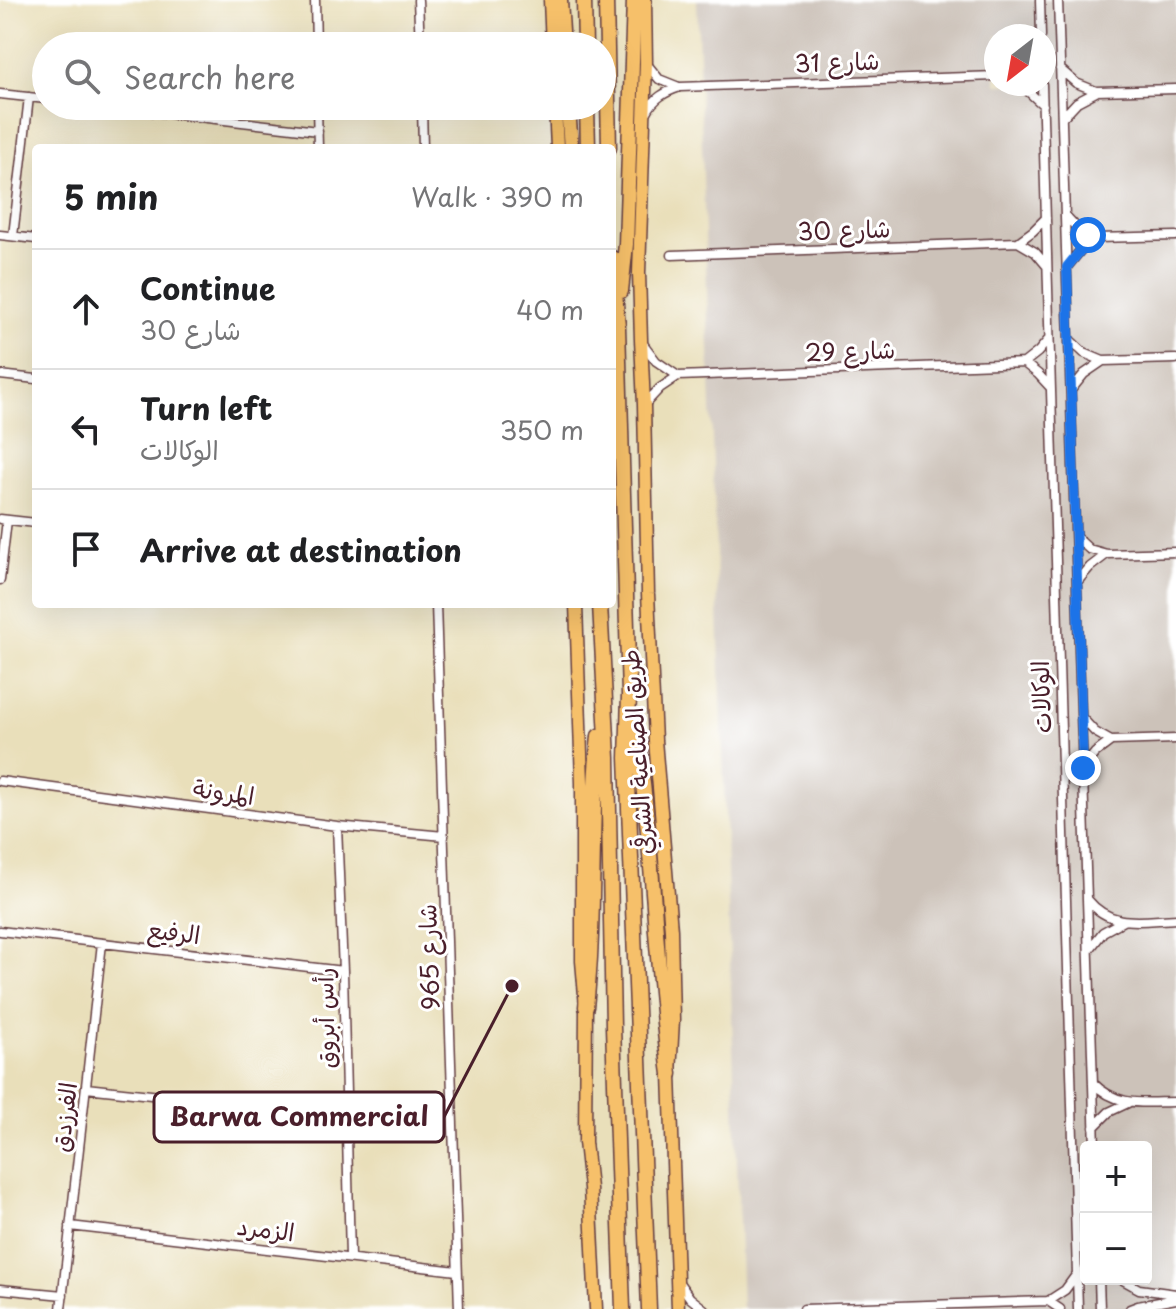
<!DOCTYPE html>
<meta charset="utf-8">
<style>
:root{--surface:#fff;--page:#f2f2f2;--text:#202124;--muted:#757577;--line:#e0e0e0}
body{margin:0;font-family:"Playpen Sans","Playpen Sans Arabic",sans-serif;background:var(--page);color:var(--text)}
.controls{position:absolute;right:24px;bottom:24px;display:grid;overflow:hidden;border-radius:8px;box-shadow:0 8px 32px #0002}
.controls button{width:72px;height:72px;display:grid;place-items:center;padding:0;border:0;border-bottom:2px solid var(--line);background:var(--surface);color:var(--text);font:40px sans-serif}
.compass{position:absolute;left:984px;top:24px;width:72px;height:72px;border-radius:50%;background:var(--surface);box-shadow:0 8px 32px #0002;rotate:211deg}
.stop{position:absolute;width:24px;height:24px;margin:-18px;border:6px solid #1a73e8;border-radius:50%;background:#fff}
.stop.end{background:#1a73e8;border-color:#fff;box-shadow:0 2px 8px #0008}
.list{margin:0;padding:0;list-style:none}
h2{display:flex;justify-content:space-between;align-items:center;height:104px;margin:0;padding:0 32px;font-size:34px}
h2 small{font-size:26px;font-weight:400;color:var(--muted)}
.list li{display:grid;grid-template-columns:52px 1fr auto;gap:24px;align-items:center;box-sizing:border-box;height:120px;padding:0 32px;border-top:2px solid var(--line)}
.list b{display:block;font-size:30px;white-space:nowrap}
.list p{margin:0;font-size:26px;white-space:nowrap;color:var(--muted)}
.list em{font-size:26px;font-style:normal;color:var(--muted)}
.icon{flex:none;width:44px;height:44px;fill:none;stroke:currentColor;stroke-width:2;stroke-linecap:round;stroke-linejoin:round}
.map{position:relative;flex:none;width:1176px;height:1309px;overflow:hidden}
.search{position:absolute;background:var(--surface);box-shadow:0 8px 32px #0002;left:32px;top:32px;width:584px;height:88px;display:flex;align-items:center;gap:20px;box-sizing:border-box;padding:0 28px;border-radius:44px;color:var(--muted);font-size:30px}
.panel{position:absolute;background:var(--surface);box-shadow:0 8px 32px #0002;left:32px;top:144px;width:584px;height:464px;border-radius:8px}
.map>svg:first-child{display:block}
.industrial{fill:#ccc2b9;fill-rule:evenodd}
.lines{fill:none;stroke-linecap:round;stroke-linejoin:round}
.street-casing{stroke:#623c40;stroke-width:11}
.primary-casing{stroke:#623c40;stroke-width:15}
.highway-casing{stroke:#623c40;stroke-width:17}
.street{stroke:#fff;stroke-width:8}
.primary{stroke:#f6c06b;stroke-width:12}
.highway{stroke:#f6c06b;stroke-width:14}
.route{stroke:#1a73e8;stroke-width:10}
.labels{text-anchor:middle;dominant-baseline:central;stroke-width:6;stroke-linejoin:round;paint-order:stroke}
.street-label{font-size:24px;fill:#4a1f2b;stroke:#fff}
.leader{fill:none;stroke:#4a1f2b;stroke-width:3}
.callout-dot{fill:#4a1f2b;stroke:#fff;stroke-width:3}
.callout{fill:#fff;stroke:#4a1f2b;stroke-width:3}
.callout-label{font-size:26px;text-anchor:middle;font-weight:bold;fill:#4a1f2b}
</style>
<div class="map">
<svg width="1176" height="1309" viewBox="0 0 1176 1309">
<rect width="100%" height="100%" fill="#fff"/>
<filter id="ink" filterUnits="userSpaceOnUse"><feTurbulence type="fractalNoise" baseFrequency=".0125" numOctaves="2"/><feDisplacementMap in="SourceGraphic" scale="16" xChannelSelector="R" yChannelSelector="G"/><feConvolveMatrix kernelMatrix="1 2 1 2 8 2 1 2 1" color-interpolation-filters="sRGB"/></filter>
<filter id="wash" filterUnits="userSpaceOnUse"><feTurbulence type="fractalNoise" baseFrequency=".006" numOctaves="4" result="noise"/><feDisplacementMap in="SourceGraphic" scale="32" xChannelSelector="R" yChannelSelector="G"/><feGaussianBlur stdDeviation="1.8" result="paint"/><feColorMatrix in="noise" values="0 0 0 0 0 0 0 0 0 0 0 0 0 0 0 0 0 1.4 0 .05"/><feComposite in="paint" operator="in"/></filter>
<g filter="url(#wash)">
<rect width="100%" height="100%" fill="#e9dfba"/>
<path class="industrial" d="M 697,0 L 1176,0 L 1176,1309 L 742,1309 ZM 996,36 L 1044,36 L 1044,84 L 996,84 ZM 1086,1147 L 1146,1147 L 1146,1279 L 1086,1279 Z"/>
</g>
<g filter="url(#ink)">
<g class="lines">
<defs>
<path id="street" d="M 315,0 L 316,46
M 418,0 L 420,46
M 1040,0 L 1041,36
M 1058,0 L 1095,1147
M 646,63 L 659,79 L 679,87
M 1060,69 L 1076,83 L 1096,91 L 1176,89
M 1020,84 L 1043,105
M 1042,84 L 1078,1309
M 0,94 L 46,99
M 103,106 L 318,131
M 317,106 L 318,148
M 422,106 L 423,148
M 647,112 C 654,98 665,92 680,87 L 996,76
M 1063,117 L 1077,102 L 1096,92
M 1065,215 L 1079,230 L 1097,238 L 1176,236
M 0,235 L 36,239
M 13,236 L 29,97
M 1018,242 L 1033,231 L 1046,218
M 672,255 L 1018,242 L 1035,252 L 1046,265
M 1067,267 L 1080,251 L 1097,238
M 1069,339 L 1084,353 L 1103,361 L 1176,359
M 644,345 L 656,361 L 678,376
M 1024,363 L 1038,352 L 1049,339
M 0,375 L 36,379
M 1071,390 L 1084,374 L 1103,361
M 645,404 L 660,388 L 678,376 L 1024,363 L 1038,374 L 1050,387
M 0,519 L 36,523
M 1076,537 L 1089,549 L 1107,554 L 1176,552
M 0,580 L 7,520
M 1077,582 L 1090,567 L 1107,554
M 436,604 L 459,1309
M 1082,718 L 1095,732 L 1111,741 L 1176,739
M 1083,768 L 1095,753 L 1111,741
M 0,781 L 337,826 L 444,836
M 337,826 L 343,971 L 350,1257
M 1088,900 C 1111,929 1143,920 1176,919
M 0,931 L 343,971
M 1089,950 L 1103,932 L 1123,921
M 1093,1083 C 1118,1108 1144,1102 1176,1102
M 86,1088 L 346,1116
M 1094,1127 L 1109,1112 L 1128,1103
M 70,1226 L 457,1271
M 1099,1279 L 1100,1309
M 1121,1279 L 1139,1289 L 1176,1294
M 680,1284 L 690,1298 L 704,1309
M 0,1289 L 63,1295
M 1048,1301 L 1060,1309
M 61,1309 L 102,943
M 804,1309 L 1048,1301 L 1065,1290 L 1076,1275
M 1130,1309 L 1138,1306 L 1176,1299"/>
<path id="primary" d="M 550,0 L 552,46
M 645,0 L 646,63 L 639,273 L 641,340 L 644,405 L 648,594 L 655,740 L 671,930 L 673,1020 L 670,1074 L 678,1309
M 555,106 L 557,148
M 576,604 L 582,783 L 582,961 L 586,1007 L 585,1142 L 590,1188 L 596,1309"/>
<path id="highway" d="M 560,0 L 563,46
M 584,0 L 585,46
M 606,0 L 609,148
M 568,106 L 571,148
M 587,106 L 588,148
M 612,258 L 618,327 L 629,695 L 627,758 L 649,1309
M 621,291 L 626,244 L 634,0
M 600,604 L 608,758 L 613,1027 L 623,1309
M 635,727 C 654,842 654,959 670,1074
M 586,1007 C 596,917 589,826 599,736"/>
</defs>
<use href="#street" class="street-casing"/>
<use href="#primary" class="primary-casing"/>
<use href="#highway" class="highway-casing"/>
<use href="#street" class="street"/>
<use href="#primary" class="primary"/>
<use href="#highway" class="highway"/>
</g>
</g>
<g class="lines" filter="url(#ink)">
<path class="route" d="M 1083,768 L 1067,267 L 1080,251 L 1097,238 L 1088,235"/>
</g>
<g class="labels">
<g class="street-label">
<text transform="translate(837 61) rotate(-2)">شارع 31</text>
<text transform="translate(844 229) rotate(-2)">شارع 30</text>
<text transform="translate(850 350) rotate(-2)">شارع 29</text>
<text transform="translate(1040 697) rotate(-92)">الوكالات</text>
<text transform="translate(636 752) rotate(-94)">طريق الصناعية الشرقي</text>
<text transform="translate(224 791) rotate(8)">المرونة</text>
<text transform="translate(174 931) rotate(7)">الرفيع</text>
<text transform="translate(428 957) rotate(-92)">شارع 965</text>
<text transform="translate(324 1018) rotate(-91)">رأس أبروق</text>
<text transform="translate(63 1117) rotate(-83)">الفرزدق</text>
<text transform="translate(266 1228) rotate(7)">الزمرد</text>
</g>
</g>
<path class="leader" d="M512 986L444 1117"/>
<circle class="callout-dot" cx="512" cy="986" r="8"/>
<rect class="callout" x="154" y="1092" width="290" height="50" rx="8"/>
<g class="callout-label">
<text x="299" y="1126">Barwa Commercial</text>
</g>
</svg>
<div class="controls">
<button>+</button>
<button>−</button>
</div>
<svg class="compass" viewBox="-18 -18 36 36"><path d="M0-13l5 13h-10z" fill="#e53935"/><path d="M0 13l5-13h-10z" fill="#757577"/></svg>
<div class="stop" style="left:1088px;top:235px"></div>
<div class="stop end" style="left:1083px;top:768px"></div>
<div class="search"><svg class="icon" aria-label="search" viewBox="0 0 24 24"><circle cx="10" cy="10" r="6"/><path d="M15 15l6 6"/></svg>Search here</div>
<section class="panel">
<h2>5 min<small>Walk · 390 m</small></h2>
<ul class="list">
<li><svg class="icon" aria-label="ahead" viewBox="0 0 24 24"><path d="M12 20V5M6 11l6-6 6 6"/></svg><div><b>Continue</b><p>شارع 30</p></div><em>40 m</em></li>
<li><svg class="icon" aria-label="left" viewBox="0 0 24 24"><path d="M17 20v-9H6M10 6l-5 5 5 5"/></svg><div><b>Turn left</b><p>الوكالات</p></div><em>350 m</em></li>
<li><svg class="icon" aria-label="arrive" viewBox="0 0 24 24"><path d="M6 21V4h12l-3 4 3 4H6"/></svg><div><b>Arrive at destination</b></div></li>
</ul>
</section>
</div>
